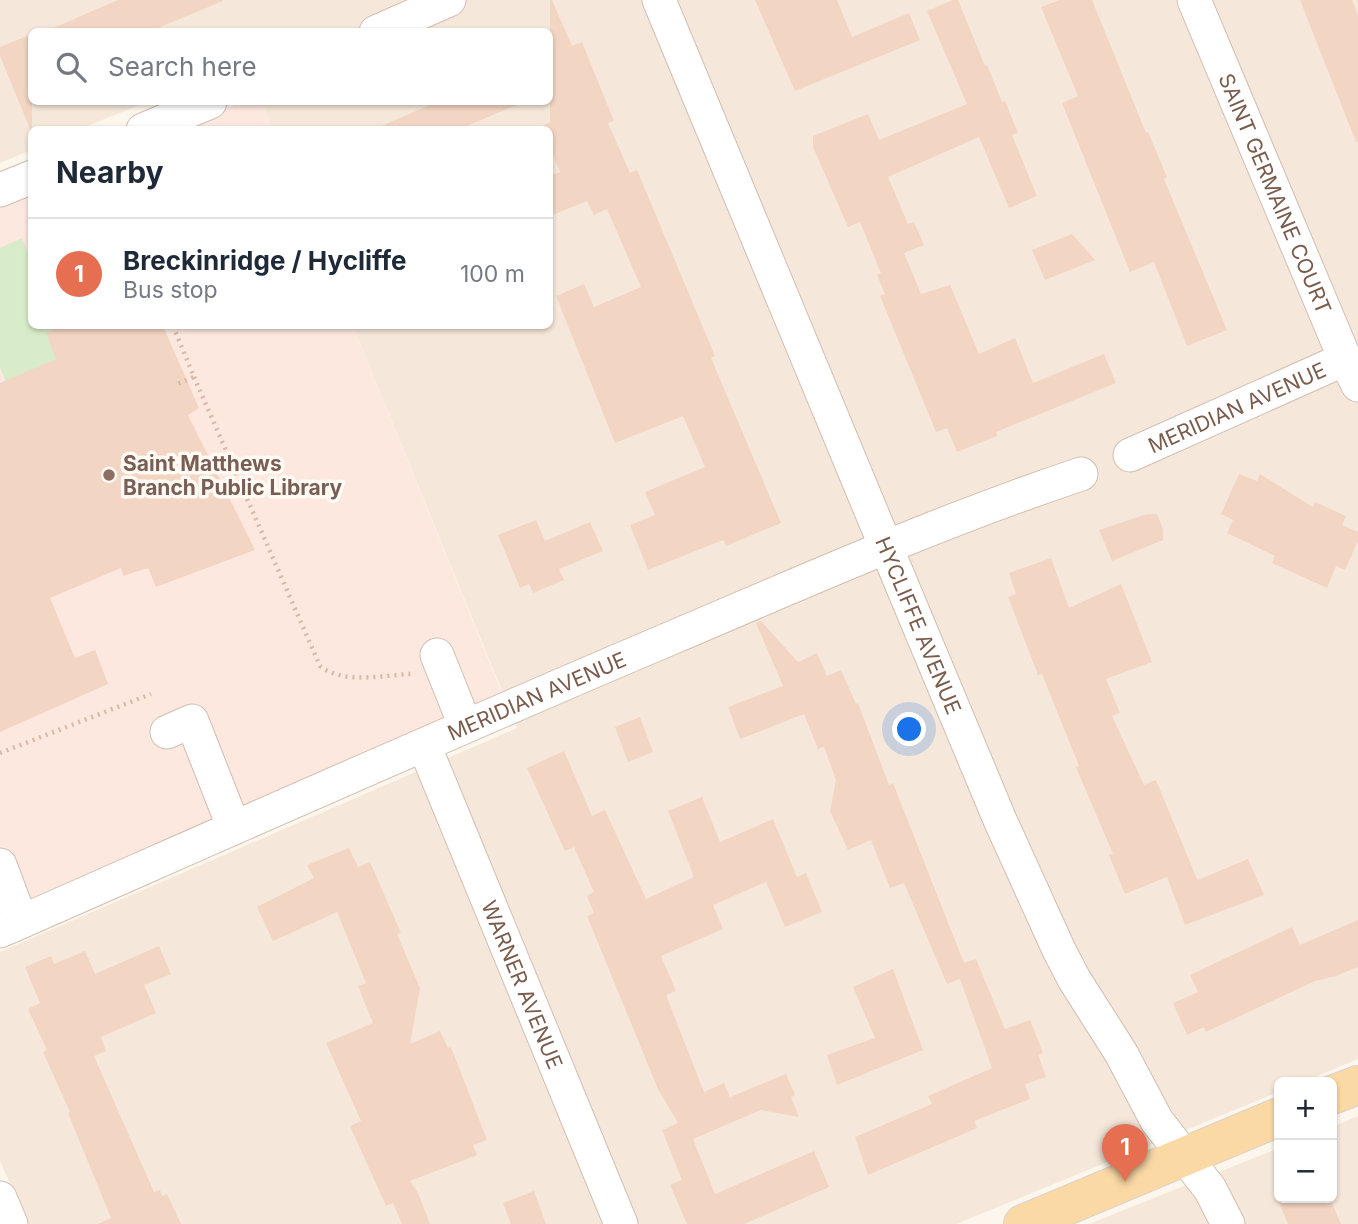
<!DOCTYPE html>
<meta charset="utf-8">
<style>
:root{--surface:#fff;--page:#f2f2f3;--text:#1f2937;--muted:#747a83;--line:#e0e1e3;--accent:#e76f51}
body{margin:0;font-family:Inter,sans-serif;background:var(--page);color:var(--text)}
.controls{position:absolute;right:21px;bottom:21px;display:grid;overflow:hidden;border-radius:10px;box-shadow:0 2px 5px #0004}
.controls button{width:63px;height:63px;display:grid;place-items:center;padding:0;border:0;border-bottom:2px solid var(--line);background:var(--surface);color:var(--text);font:35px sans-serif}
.you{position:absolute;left:910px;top:730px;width:24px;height:24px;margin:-18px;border:5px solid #fff;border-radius:50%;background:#1a73e8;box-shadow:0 0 0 10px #1a73e833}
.badge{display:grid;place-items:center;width:46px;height:46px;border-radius:50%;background:var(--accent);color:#fff;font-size:23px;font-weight:700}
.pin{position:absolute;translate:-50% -58px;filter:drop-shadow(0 2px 4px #0008)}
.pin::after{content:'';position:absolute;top:37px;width:24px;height:21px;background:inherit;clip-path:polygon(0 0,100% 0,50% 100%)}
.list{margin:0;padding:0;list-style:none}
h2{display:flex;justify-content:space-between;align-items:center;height:91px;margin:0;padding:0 28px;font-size:30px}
h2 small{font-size:23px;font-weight:400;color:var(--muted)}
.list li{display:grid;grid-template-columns:46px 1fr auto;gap:21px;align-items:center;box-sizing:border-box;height:112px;padding:0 28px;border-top:2px solid var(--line)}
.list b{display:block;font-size:26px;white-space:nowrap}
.list p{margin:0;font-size:23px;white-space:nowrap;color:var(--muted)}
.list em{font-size:23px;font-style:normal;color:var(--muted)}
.icon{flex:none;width:38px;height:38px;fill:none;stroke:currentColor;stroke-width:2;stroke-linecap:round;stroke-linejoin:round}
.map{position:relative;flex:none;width:1358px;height:1224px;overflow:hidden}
.search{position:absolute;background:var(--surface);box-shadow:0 2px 5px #0004;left:28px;top:28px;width:525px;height:77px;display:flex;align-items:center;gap:18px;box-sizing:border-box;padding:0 24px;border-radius:10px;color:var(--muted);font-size:26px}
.panel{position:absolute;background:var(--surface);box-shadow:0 2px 5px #0004;left:28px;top:126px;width:525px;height:203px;border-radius:10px}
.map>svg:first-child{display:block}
.residential{fill:#f5e8da}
.commercial{fill:#fde8e0}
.green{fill:#d8ecc9}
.building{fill:#f3d5c3}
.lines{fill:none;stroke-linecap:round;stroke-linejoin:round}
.minor-casing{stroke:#d1beb0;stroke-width:35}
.major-casing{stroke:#dad1cd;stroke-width:40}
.path{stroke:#d9b8a5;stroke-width:4.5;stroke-dasharray:2 5;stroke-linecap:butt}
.minor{stroke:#fff;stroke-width:33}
.major{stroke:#fbd9a5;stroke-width:38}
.education-dot{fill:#8d6e63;stroke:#fffaf3;stroke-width:2.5}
.labels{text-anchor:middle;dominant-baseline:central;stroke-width:7;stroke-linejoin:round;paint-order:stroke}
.street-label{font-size:21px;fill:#7a5c4d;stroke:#fffaf3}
.education-label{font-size:21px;font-weight:bold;fill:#785e54;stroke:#fffaf3;text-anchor:start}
</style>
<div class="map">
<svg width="1358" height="1224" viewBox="0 0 1358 1224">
<rect width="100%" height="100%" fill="#fdf6ec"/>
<path class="residential" d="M 0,0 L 1358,0 L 1358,1059 L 1303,1082 L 1279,1082 L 1279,1092 L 956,1224 L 28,1224 L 0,1161 L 0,952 L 517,728 L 353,326 L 550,326 L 550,130 L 273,129 L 261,102 L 550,102 L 550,32 L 32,32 L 32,102 L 147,102 L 80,129 L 32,130 L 31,150 L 0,163 Z
M 1358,1116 L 1358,1224 L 1089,1224 L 1279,1148 L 1279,1198 L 1332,1198 L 1332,1127 Z"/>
<path class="commercial" d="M 242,102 L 261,102 L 273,129 L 176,130 Z
M 31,191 L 32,326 L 353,326 L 502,693 L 0,912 L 0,204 Z"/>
<path class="green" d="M 22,238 L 31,260 L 32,326 L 59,326 L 72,356 L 7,384 L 0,368 L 0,248 Z"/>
<path class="building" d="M 118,0 L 223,0 L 223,1 L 148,32 L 44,32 Z
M 550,0 L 552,0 L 572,46 L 582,42 L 614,121 L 608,123 L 630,173 L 637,170 L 715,356 L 711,358 L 781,523 L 726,546 L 723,540 L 648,570 L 630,525 L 655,515 L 645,492 L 705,467 L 683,416 L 615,443 L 556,296 L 584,284 L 594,307 L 641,287 L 607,209 L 594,215 L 587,201 L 550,216 L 550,176 L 560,172 L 550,148 L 550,130 L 542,130 L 541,127 L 550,122 Z
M 755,0 L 837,0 L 852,37 L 909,13 L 920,40 L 795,91 Z
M 953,0 L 958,0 L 985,66 L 987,65 L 1002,102 L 1005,101 L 1018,133 L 1012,135 L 1037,196 L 1009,208 L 979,137 L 888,177 L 908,224 L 914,222 L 924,245 L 904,253 L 921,294 L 950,285 L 979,354 L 1015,338 L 1033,383 L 1104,354 L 1116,383 L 996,432 L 997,436 L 957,452 L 947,428 L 936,432 L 880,296 L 885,294 L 877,275 L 881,273 L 860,222 L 848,227 L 813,147 L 813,136 L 868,114 L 879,140 L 967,104 L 927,11 Z
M 1060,0 L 1092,0 L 1146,133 L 1148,132 L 1167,177 L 1164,179 L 1227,330 L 1187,346 L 1154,262 L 1130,272 L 1062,103 L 1078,96 L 1041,7 Z
M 1300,0 L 1352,0 L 1358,15 L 1358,142 L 1356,142 Z
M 32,34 L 32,131 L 31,131 L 0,56 L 0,47 Z
M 437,102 L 524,102 L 457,130 L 372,130 Z
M 1072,234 L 1095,260 L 1045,280 L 1032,250 Z
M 62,326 L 163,326 L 199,408 L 188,415 L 255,550 L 156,587 L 148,568 L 123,576 L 121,568 L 50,598 L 75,658 L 95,650 L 108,684 L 0,732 L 0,383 L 56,359 L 46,333 Z
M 1239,474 L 1257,481 L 1260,474 L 1313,507 L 1315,502 L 1346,516 L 1342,525 L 1358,532 L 1358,541 L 1345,570 L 1336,566 L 1327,588 L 1272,563 L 1275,556 L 1227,533 L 1233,520 L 1221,514 Z
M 1147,514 L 1157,514 L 1163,529 L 1163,540 L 1112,561 L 1099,530 Z
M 536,520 L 545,541 L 590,522 L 603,551 L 559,569 L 564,580 L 533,593 L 529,584 L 520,588 L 498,535 Z
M 1051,558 L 1069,608 L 1121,584 L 1152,662 L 1106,679 L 1120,713 L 1112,716 L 1144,785 L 1156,780 L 1197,879 L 1198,880 L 1248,859 L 1264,895 L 1185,925 L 1167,877 L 1125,894 L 1109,855 L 1113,854 L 1076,767 L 1079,766 L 1042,674 L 1038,675 L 1008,597 L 1016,594 L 1009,573 Z
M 761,621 L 798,662 L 817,653 L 827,676 L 841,670 L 856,704 L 858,703 L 889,785 L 893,783 L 964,963 L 976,959 L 1005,1029 L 1030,1020 L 1043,1053 L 1038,1055 L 1046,1077 L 1025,1084 L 1030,1099 L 974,1121 L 977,1128 L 868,1175 L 855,1137 L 932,1104 L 928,1096 L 992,1068 L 960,979 L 947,984 L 904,883 L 890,888 L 871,840 L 848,850 L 830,811 L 836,780 L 824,747 L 818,749 L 804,714 L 740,739 L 728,707 L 783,686 L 756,623 Z
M 640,717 L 653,752 L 628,762 L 615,727 Z
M 564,751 L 592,816 L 605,810 L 646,899 L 694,877 L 668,811 L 702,797 L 720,842 L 773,819 L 797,877 L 806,873 L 822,912 L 785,927 L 766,882 L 713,905 L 723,929 L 661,956 L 676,991 L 666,995 L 704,1092 L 724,1083 L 730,1097 L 786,1074 L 795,1095 L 791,1097 L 799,1117 L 761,1110 L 693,1139 L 715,1194 L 814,1151 L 829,1187 L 744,1224 L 687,1224 L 670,1185 L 682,1180 L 662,1130 L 678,1123 L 658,1089 L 587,916 L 594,913 L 587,896 L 594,892 L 574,847 L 565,851 L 527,768 Z
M 349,848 L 358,867 L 370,862 L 401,933 L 397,934 L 420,988 L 410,1044 L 440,1031 L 448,1048 L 451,1047 L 487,1140 L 473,1145 L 477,1155 L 410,1181 L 418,1193 L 430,1224 L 402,1224 L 393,1203 L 386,1206 L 350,1126 L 361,1121 L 326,1043 L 373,1023 L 358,986 L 366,983 L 337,912 L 273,941 L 257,907 L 314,878 L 307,865 Z
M 1358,920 L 1358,967 L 1336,976 L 1315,981 L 1206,1032 L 1204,1027 L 1187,1035 L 1173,1003 L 1198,992 L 1190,975 L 1292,927 L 1300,945 Z
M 159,946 L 171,974 L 144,985 L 156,1013 L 101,1037 L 106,1051 L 94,1056 L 154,1192 L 160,1190 L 162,1196 L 167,1194 L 181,1224 L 98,1224 L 111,1218 L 68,1113 L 70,1112 L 43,1052 L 47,1050 L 28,1009 L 40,1003 L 25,967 L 51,956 L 54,964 L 85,951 L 95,974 Z
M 893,969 L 923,1050 L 837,1085 L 827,1055 L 875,1038 L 853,987 Z
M 534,1191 L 546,1224 L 511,1224 L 503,1203 Z
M 1277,1198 L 1330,1198 L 1341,1224 L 1288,1224 Z"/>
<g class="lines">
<defs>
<g id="minor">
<path id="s1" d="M 659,0 L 886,547 L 1000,820 L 1059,950 L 1074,979 L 1121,1053 L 1157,1121 L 1210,1189 L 1228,1224"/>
<path id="s2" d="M 1194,0 L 1345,359 L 1358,385"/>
<path d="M 376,32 L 449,0"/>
<path d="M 143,130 L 210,102"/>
<path d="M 0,190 L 32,177"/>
<path id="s3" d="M 1130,455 L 1345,359"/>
<path d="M 437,655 L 465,725"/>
<path d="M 167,732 L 192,721 L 234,828"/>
<path id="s4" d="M 424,745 L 621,1224"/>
<path d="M 0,865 L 21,921"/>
<path id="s5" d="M 0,931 C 225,832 449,732 676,636 C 810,579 943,520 1081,474"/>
<path d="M 0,1198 L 11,1224"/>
</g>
<path id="major" d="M 1332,1095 L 1358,1085
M 1023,1224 L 1279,1117"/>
</defs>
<use href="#minor" class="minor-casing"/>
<use href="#major" class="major-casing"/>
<path class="path" d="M 173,326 L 194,377 L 175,385
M 194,377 L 320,666 C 345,685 381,675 411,674
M 0,753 L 151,694"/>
<use href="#minor" class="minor"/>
<use href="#major" class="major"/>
</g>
<circle class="education-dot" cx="109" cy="475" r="7"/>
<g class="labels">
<g class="street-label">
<text stroke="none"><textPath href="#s2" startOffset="210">SAINT GERMAINE COURT</textPath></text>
<text stroke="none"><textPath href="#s3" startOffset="117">MERIDIAN AVENUE</textPath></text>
<text stroke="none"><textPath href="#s1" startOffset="677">HYCLIFFE AVENUE</textPath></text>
<text stroke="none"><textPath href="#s5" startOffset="586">MERIDIAN AVENUE</textPath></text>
<text stroke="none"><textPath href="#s4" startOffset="259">WARNER AVENUE</textPath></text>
</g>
<g class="education-label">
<text x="123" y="463">Saint Matthews<tspan x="123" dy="24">Branch Public Library</tspan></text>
</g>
</g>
</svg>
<div class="controls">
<button>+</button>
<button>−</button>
</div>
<div class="you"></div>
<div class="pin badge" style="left:1125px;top:1182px">1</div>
<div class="search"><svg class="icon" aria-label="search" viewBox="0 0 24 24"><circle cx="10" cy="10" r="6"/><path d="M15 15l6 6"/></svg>Search here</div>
<section class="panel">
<h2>Nearby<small></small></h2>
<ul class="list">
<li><span class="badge">1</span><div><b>Breckinridge / Hycliffe</b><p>Bus stop</p></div><em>100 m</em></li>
</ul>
</section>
</div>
